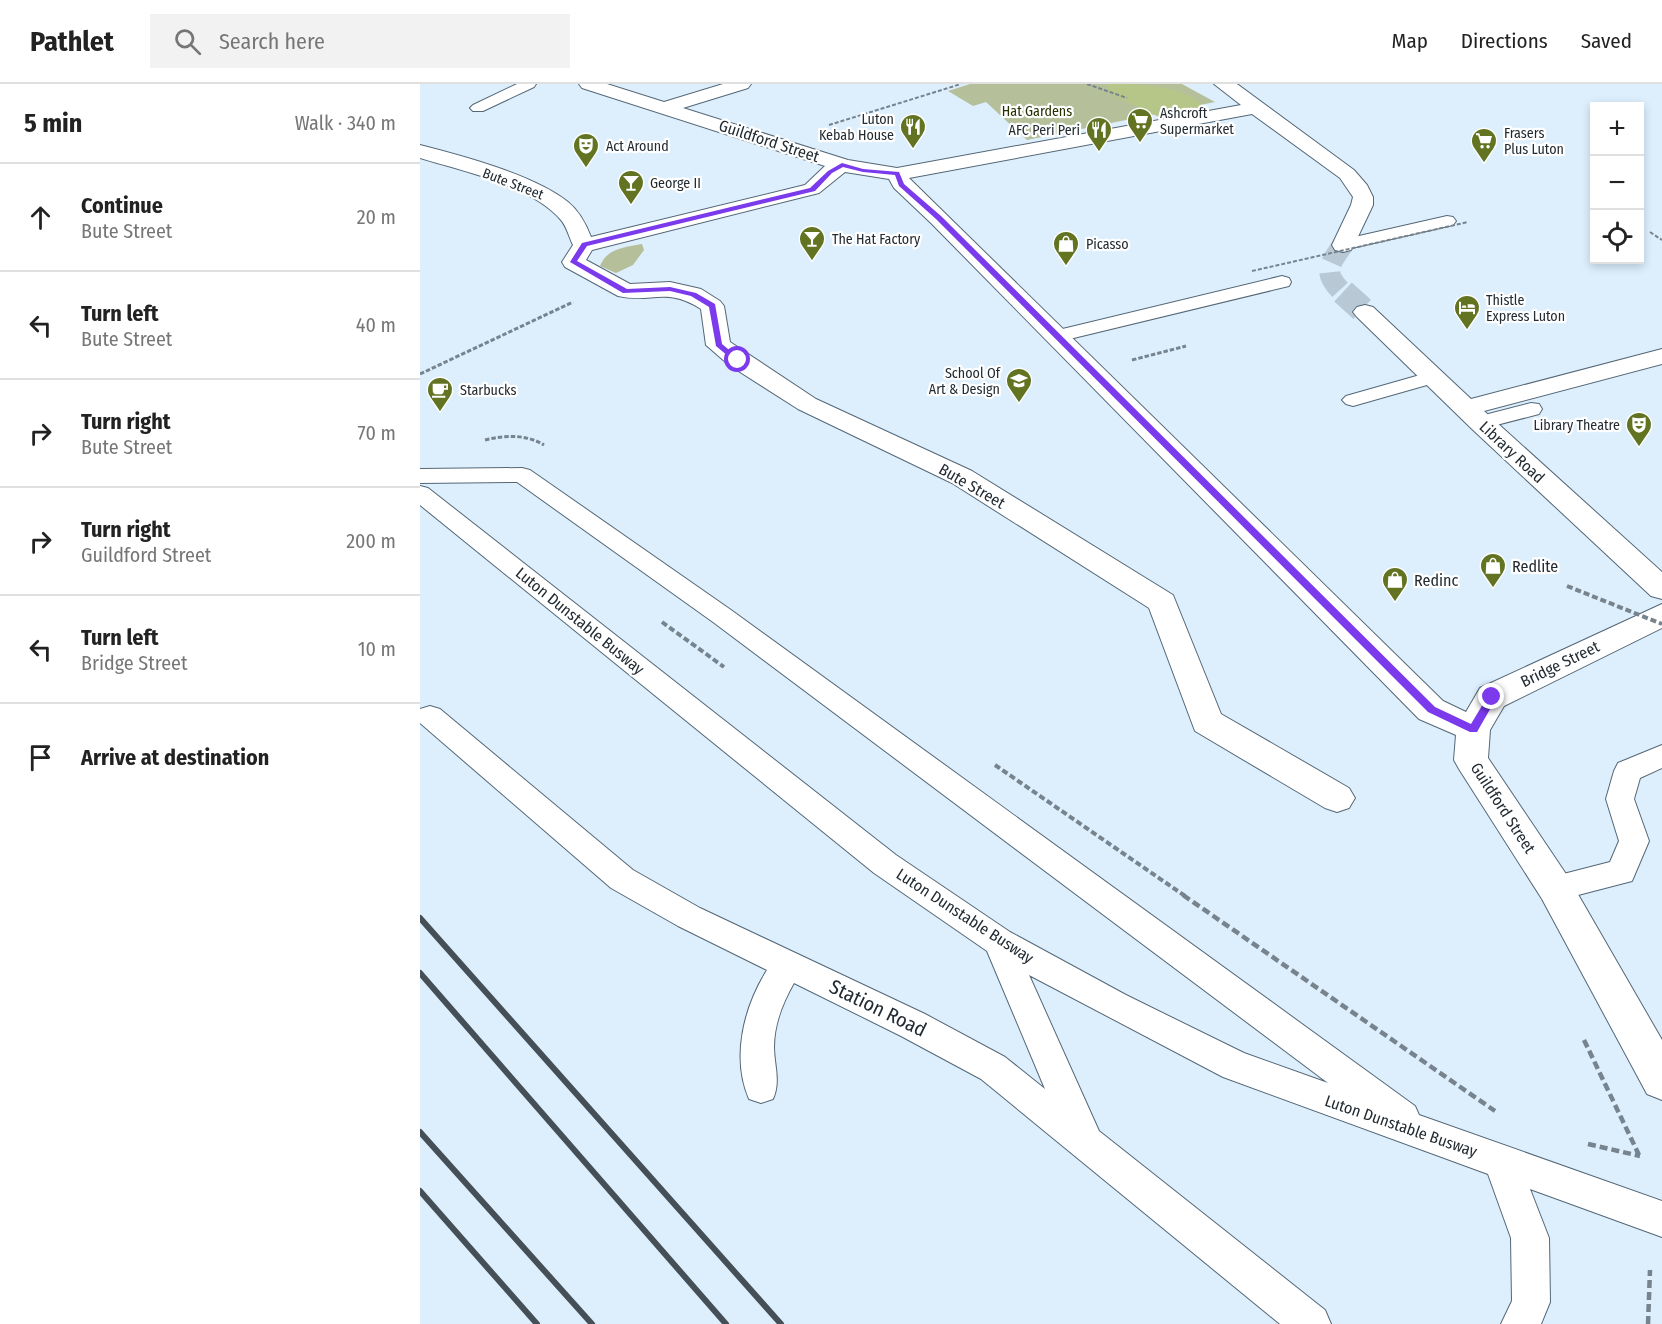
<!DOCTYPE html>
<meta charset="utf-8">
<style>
:root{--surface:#fff;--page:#f2f2f2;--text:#222;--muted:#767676;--line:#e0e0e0}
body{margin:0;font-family:"Fira Sans Condensed",sans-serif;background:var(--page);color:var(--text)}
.controls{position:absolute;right:18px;top:18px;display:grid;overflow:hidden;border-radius:0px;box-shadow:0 3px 9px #0003}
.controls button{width:54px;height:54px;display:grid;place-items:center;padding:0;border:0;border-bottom:2px solid var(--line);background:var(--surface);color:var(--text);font:30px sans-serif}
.stop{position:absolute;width:18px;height:18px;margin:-14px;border:4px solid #7c3aed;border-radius:50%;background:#fff}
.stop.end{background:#7c3aed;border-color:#fff;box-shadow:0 2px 6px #0008}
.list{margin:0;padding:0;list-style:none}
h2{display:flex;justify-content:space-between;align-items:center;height:78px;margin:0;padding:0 24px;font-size:26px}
h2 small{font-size:20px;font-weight:400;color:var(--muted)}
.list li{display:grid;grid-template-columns:39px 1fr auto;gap:18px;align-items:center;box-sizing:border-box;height:108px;padding:0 24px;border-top:2px solid var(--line)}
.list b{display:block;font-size:22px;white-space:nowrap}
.list p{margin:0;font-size:20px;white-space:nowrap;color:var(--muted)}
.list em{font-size:20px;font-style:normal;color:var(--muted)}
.icon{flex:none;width:33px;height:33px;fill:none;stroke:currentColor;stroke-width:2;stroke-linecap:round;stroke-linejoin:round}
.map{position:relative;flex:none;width:1242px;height:1240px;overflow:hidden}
header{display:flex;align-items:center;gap:36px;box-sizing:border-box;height:84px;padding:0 30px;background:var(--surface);border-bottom:2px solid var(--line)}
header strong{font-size:28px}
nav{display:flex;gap:33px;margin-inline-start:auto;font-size:21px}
.search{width:420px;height:54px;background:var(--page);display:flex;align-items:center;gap:15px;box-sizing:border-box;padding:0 21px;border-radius:0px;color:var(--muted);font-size:22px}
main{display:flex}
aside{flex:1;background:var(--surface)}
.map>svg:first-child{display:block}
.green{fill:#b5bf9a}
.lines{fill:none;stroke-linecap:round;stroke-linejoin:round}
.river{fill:#b6c689;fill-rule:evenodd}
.street-tunnel-far1{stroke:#b8c8d4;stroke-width:21;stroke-dasharray:21 10;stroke-linecap:butt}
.street-tunnel{stroke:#b8c8d4;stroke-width:26;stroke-dasharray:26 13;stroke-linecap:butt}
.lane-casing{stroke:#546776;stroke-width:2}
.street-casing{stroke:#546776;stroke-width:2}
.path-far3{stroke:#77838d;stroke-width:2;stroke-dasharray:4 2;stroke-linecap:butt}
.path-far2{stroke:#77838d;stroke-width:3;stroke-dasharray:4.5 2;stroke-linecap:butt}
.path-far1{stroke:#77838d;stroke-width:4;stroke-dasharray:6 3;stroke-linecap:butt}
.path{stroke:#77838d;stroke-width:4.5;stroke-dasharray:8 4;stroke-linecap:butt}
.lane{fill:#fff;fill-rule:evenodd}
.street{fill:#fff;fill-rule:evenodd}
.rail{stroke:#454f57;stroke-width:6}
.path-bridge-far1{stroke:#77838d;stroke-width:2;stroke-dasharray:4 2;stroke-linecap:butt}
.path-bridge{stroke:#77838d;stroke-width:4;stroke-dasharray:6 3;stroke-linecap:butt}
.route{fill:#7c3aed}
.labels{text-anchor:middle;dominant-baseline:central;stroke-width:4.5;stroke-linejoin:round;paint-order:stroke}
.far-park-label{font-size:14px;fill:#262f00;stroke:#fff}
.far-poi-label{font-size:14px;fill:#232b32;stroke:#fff;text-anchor:start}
.far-street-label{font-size:14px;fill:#232b32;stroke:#fff}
.street-label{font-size:16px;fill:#232b32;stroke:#fff}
.poi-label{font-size:16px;fill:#232b32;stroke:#fff;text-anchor:start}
.near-street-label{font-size:20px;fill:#232b32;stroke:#fff}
</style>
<header>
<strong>Pathlet</strong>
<div class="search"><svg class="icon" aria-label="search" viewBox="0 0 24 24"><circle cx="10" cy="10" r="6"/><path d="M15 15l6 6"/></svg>Search here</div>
<nav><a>Map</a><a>Directions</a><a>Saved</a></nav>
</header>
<main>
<aside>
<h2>5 min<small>Walk · 340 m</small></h2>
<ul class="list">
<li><svg class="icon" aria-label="ahead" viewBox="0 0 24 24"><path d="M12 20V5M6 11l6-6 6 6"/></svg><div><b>Continue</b><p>Bute Street</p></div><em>20 m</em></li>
<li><svg class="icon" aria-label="left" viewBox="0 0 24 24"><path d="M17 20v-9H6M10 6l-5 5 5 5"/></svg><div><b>Turn left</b><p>Bute Street</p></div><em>40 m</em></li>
<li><svg class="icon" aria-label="right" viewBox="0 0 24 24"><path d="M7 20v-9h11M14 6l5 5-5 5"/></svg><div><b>Turn right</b><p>Bute Street</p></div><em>70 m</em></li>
<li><svg class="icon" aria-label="right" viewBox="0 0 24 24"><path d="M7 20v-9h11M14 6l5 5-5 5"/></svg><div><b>Turn right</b><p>Guildford Street</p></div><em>200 m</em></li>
<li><svg class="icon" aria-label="left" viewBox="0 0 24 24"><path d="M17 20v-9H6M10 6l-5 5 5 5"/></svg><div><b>Turn left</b><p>Bridge Street</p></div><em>10 m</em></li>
<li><svg class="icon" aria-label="arrive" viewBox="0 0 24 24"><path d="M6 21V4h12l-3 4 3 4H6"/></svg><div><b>Arrive at destination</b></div></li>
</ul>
</aside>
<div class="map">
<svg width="1242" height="1240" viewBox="0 0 1242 1240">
<rect width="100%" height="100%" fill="#ddeffd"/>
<path class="green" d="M 550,0 L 762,0 L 795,18 L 607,56 L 566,18 L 553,22 L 528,7 Z
M 222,160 L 224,166 L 213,181 L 196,189 L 180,182 C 187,164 206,163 222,160 Z"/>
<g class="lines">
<path class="river" d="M 685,0 C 718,0 762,0 783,22 L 775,33 L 757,37 L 739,33 L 692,11 Z"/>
<path class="street-tunnel-far1" d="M 923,161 C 907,183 903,189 924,210"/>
<path class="street-tunnel" d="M 923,208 L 945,228"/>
<defs>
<path id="lane" d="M 97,0 L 116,0 L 114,3 L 63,27 L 53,27 L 50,24 L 53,21 Z
M 1027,132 L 1033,133 L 1036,137 L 1033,141 L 923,166 L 917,165 L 914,161 L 917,157 Z
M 862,192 L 869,194 L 871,198 L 869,202 L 637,258 L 630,256 L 627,252 L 630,248 Z
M 1014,287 L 1021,289 L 1024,293 L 1021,297 L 933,322 L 926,320 L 922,316 L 926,312 Z
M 1111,319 L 1119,320 L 1122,325 L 1119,330 L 1061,345 L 1053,344 L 1050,339 L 1053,334 Z
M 102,384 L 110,386 L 311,526 L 995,1022 L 999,1031 L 1242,1117 L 1242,1153 L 1110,1105 L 1129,1154 L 1130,1218 L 1121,1240 L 1081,1240 L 1092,1217 L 1091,1154 L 1068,1090 L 803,993 L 609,891 L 679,1047 L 905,1226 L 911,1240 L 860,1240 L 561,995 L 481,952 L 374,899 C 363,918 354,941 354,963 C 354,981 361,997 353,1015 L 341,1019 L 329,1015 C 311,973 324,923 347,886 L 258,842 L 191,804 L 0,639 L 0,625 L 10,622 L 20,625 L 213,786 L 280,824 L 505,930 L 585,973 L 625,1005 L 567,867 L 454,789 L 0,421 L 0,402 L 8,404 L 476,771 L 590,848 L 706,911 L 824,969 L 908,999 L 293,538 L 97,398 L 0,399 L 0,385 Z
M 1242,661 L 1242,684 L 1220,694 L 1214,715 L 1229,757 L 1212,797 L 1135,817 L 1124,813 L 1120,804 L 1124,795 L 1190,778 L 1199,757 L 1186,715 L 1194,687 L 1198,679 Z"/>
<path id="street" d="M 159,0 L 187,0 L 244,18 L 303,0 L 331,0 L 328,4 L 263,24 L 428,76 L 477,84 L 821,21 L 794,0 L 817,0 L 934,86 L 947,101 L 953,113 L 953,121 L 934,161 L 931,166 L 923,168 L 915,166 L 912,161 L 931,121 L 933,113 L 920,94 L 832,30 L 489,94 L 1023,617 L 1046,628 L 1060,604 L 1242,520 L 1242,544 L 1084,622 L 1070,646 L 1068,674 L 1148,793 L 1242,956 L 1242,1016 L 1227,1010 L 1122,815 L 1039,685 L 1034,676 L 1036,651 L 999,635 L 511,139 L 474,104 L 469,95 L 425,88 L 399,109 L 172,166 L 166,176 L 210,200 L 250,198 L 281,205 L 300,217 L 304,222 L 310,258 L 396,315 L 552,387 L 753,511 L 801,630 L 929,704 L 935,714 L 929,724 L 917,728 L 905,724 L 775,647 L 729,524 L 532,399 L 378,325 L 309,281 L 286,261 L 281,225 C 245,202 232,220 198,212 L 145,183 L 142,178 L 153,161 C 149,153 147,143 141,136 C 111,101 42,87 0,74 L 0,61 C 43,72 114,91 148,118 C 159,127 166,140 171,153 L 385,101 L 405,82 L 162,4 Z
M 945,221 L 953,223 L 1051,315 L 1242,265 L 1242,280 L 1064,327 L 1242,488 L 1242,515 L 1231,512 L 1052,345 L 937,233 L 933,228 L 937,223 Z"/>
</defs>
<use href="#lane" class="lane-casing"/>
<use href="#street" class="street-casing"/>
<path class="path-far3" d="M 667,0 L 707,14
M 409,41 L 541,0
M 1230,148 L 1242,156"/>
<path class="path-far2" d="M 712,276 L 766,262
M 0,290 L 153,218
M 65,356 C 85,351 106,350 124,361"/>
<path class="path-far1" d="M 242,538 L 304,583
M 575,681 L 765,812"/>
<path class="path" d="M 763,811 L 1075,1027
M 1164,956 L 1219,1071
M 1168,1060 L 1220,1072
M 1228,1240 L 1230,1186"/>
<use href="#lane" class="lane"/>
<use href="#street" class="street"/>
<path class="rail" d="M 0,834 L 361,1240
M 0,889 L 306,1240
M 0,1048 L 172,1240
M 0,1107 L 117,1240"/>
<path class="path-bridge-far1" d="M 832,187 L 1048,138"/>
<path class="path-bridge" d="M 1147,502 L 1242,540"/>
</g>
<path class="route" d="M 422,79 L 443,85 L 479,88 L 484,100 L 521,132 L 1015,623 L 1051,640 L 1069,610 L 1075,610 L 1077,613 L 1057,648 L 1050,648 L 1008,628 L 516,135 L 479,102 L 475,91 L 443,88 L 423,83 L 412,89 L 395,107 L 167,162 L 157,177 L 207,205 L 250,203 L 276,209 L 295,220 L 302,260 L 320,275 L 320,278 L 315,278 L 296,262 L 289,223 L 271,212 L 250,207 L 203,209 L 150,178 L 162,159 L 390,104 L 408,87 Z"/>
<defs>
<symbol id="supermarket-pin" viewBox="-11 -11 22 30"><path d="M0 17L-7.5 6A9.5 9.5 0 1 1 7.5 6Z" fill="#627321" stroke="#fff"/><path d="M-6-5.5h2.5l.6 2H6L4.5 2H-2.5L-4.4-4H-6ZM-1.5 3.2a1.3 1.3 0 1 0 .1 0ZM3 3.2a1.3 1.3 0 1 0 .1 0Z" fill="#fff"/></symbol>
<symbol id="restaurant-pin" viewBox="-11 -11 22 30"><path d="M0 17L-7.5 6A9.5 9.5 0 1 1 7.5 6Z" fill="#627321" stroke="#fff"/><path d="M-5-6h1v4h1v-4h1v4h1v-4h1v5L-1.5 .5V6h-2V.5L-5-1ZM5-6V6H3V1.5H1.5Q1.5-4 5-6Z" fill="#fff"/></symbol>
<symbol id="theatre-pin" viewBox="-11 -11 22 30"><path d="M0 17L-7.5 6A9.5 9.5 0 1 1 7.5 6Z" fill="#627321" stroke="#fff"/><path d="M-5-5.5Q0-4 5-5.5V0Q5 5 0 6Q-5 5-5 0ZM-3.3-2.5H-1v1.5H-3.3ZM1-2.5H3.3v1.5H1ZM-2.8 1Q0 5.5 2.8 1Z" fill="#fff"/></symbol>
<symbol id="bar-pin" viewBox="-11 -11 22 30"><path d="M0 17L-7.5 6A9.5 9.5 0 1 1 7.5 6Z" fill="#627321" stroke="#fff"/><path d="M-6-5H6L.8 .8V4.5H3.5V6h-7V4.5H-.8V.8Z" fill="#fff"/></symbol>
<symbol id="shop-pin" viewBox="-11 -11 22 30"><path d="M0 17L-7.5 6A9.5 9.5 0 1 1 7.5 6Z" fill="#627321" stroke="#fff"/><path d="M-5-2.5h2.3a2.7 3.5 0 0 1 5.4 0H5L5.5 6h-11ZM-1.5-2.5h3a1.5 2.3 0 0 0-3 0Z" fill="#fff"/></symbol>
<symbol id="hotel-pin" viewBox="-11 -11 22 30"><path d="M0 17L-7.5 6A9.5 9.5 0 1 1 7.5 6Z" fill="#627321" stroke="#fff"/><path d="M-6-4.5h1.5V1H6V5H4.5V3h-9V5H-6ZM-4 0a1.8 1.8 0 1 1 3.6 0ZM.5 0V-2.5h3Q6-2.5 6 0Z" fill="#fff"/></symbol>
<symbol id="university-pin" viewBox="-11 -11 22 30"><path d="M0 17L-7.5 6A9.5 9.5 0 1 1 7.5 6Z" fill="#627321" stroke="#fff"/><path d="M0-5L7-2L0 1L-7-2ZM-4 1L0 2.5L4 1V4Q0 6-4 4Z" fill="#fff"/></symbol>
<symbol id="cafe-pin" viewBox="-11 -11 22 30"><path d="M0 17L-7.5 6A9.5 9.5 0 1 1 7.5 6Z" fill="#627321" stroke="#fff"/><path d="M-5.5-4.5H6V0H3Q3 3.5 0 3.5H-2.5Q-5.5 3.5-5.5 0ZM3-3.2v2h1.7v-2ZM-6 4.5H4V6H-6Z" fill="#fff"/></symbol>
</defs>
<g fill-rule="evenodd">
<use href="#supermarket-pin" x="705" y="22" width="30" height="40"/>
<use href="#restaurant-pin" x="478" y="28" width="30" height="40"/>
<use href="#restaurant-pin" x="664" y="31" width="30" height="40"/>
<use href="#supermarket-pin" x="1049" y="42" width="30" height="40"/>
<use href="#theatre-pin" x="151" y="47" width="30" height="40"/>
<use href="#bar-pin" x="196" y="84" width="30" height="40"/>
<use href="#bar-pin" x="377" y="140" width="30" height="40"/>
<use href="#shop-pin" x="631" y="145" width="30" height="40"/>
<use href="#hotel-pin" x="1032" y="209" width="30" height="40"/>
<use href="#university-pin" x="584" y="282" width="30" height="40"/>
<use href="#cafe-pin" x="5" y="291" width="30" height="40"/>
<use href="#theatre-pin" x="1204" y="326" width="30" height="40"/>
<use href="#shop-pin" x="1058" y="467" width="30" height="40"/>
<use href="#shop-pin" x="960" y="481" width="30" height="40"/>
</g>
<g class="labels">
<g class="far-park-label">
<text x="617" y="27">Hat Gardens</text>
</g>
<g class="far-poi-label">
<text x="740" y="29">Ashcroft<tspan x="740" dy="16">Supermarket</tspan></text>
<text x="474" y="35" text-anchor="end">Luton<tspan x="474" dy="16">Kebab House</tspan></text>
<text x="660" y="46" text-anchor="end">AFC Peri Peri</text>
<text x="1084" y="49">Frasers<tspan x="1084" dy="16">Plus Luton</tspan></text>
<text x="186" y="62">Act Around</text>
<text x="230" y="99">George II</text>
<text x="412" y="155">The Hat Factory</text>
<text x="666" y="160">Picasso</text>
<text x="1066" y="216">Thistle<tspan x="1066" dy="16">Express Luton</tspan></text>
<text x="580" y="289" text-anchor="end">School Of<tspan x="580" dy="16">Art &amp; Design</tspan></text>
<text x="40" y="306">Starbucks</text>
<text x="1200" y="341" text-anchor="end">Library Theatre</text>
</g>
<g class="far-street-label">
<text transform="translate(93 100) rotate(21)">Bute Street</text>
</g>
<g class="street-label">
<text transform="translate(349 57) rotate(18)">Guildford Street</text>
<text transform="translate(1092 368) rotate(43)">Library Road</text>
<text transform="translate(552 402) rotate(30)">Bute Street</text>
<text transform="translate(160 537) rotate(39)">Luton Dunstable Busway</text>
<text transform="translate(1140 580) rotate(-26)">Bridge Street</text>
<text transform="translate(1083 724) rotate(57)">Guildford Street</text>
<text transform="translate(545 832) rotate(33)">Luton Dunstable Busway</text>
<text transform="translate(981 1042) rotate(19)">Luton Dunstable Busway</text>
</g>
<g class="poi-label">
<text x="1092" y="482">Redlite</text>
<text x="994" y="496">Redinc</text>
</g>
<g class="near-street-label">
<text transform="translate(458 924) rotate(26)">Station Road</text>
</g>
</g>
</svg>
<div class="controls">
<button>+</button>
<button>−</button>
<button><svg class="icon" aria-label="locate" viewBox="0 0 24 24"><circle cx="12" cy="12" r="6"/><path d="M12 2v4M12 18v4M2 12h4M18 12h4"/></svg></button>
</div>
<div class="stop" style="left:318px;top:276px"></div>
<div class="stop end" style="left:1072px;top:613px"></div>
</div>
</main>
